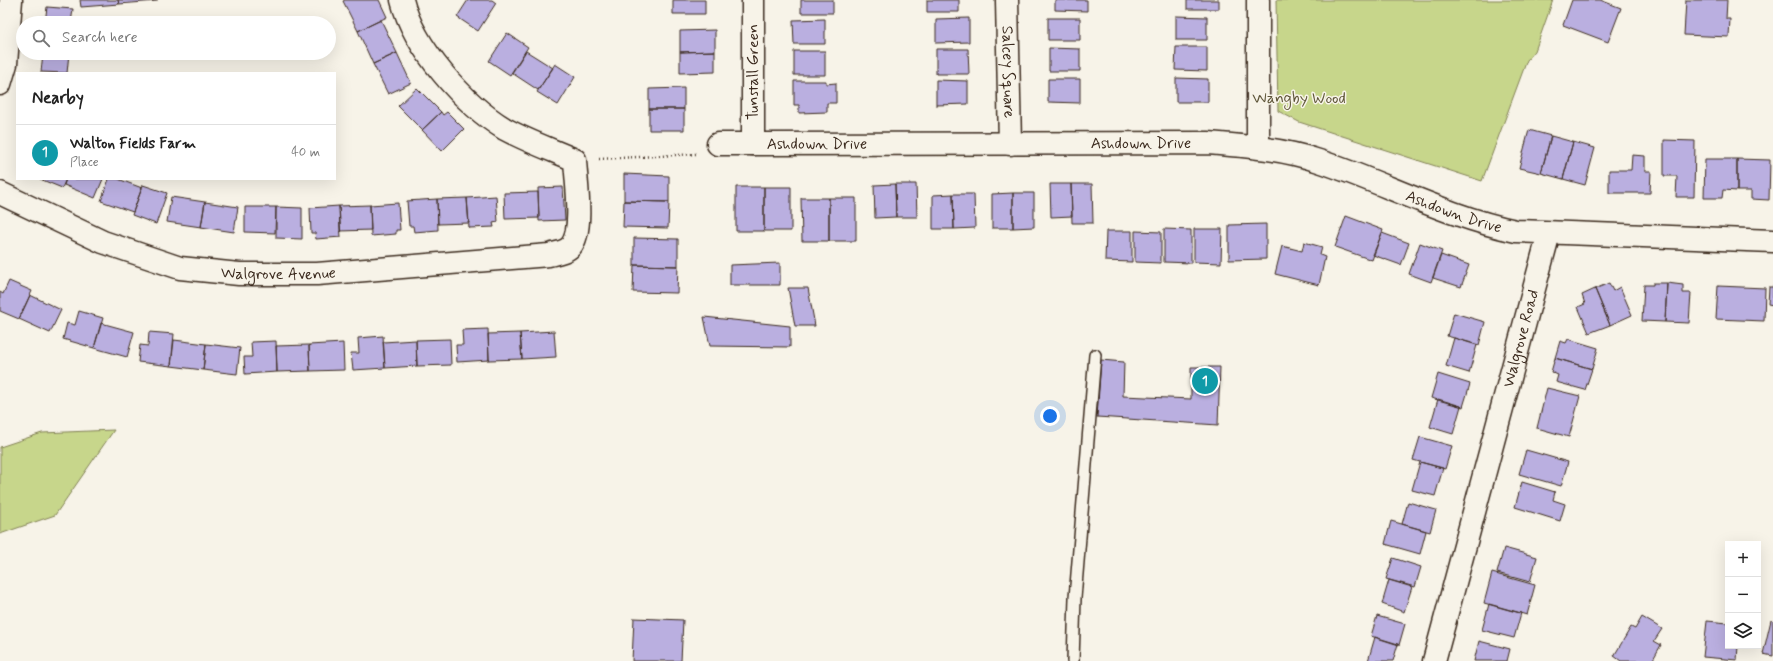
<!DOCTYPE html>
<meta charset="utf-8">
<style>
:root{--surface:#fff;--page:#f2f2f2;--text:#222;--muted:#767676;--line:#e0e0e0;--accent:#d93025}
body{margin:0;font-family:Mynerve,sans-serif;background:var(--page);color:var(--text)}
.controls{position:absolute;right:12px;bottom:12px;display:grid;overflow:hidden;border-radius:0px;box-shadow:0 4px 16px #0002}
.controls button{width:36px;height:36px;display:grid;place-items:center;padding:0;border:0;border-bottom:1px solid var(--line);background:var(--surface);color:var(--text);font:20px sans-serif}
.you{position:absolute;left:1050px;top:416px;width:14px;height:14px;margin:-10px;border:3px solid #fff;border-radius:50%;background:#1a73e8;box-shadow:0 0 0 6px #1a73e833}
.badge{display:grid;place-items:center;width:26px;height:26px;border-radius:50%;background:var(--accent);color:#fff;font-size:13px;font-weight:700}
.pin{position:absolute;translate:-50% -50%;border:2px solid #fff;box-shadow:0 1px 4px #0006}
.list{margin:0;padding:0;list-style:none}
h2{display:flex;justify-content:space-between;align-items:center;height:52px;margin:0;padding:0 16px;font-size:17px}
h2 small{font-size:13px;font-weight:400;color:var(--muted)}
.list li{display:grid;grid-template-columns:26px 1fr auto;gap:12px;align-items:center;box-sizing:border-box;height:56px;padding:0 16px;border-top:1px solid var(--line)}
.list b{display:block;font-size:15px;white-space:nowrap}
.list p{margin:0;font-size:13px;white-space:nowrap;color:var(--muted)}
.list em{font-size:13px;font-style:normal;color:var(--muted)}
.icon{flex:none;width:22px;height:22px;fill:none;stroke:currentColor;stroke-width:2;stroke-linecap:round;stroke-linejoin:round}
.map{position:relative;flex:none;width:1773px;height:661px;overflow:hidden}
.search{position:absolute;background:var(--surface);box-shadow:0 4px 16px #0002;left:16px;top:16px;width:320px;height:44px;display:flex;align-items:center;gap:10px;box-sizing:border-box;padding:0 14px;border-radius:22px;color:var(--muted);font-size:15px}
.panel{position:absolute;background:var(--surface);box-shadow:0 4px 16px #0002;left:16px;top:72px;width:320px;height:108px;border-radius:0px}
.map>svg:first-child{display:block}
.green{fill:#c7d68b;stroke:#818054}
.building{fill:#baafe0;stroke:#3b2a1e}
.lines{fill:none;stroke-linecap:round;stroke-linejoin:round}
.lane-casing{stroke:#3b2a1e;stroke-width:14}
.street-casing{stroke:#3b2a1e;stroke-width:25}
.path{stroke:#3b2a1e;stroke-width:2.5;stroke-dasharray:1 3;stroke-linecap:butt}
.lane{stroke:#f7f3e8;stroke-width:11}
.street{stroke:#f7f3e8;stroke-width:22}
.labels{text-anchor:middle;dominant-baseline:central;stroke-width:3;stroke-linejoin:round;paint-order:stroke}
.street-label{font-size:16px;fill:#3b2a1e;stroke:#f7f3e8}
.park-label{font-size:16px;fill:#5e5539;stroke:#f7f3e8}
</style>
<div class="map">
<svg width="1773" height="661" viewBox="0 0 1773 661">
<rect width="100%" height="100%" fill="#f7f3e8"/>
<filter id="ink" filterUnits="userSpaceOnUse"><feTurbulence type="fractalNoise" baseFrequency=".025" numOctaves="2"/><feDisplacementMap in="SourceGraphic" scale="8" xChannelSelector="R" yChannelSelector="G"/><feConvolveMatrix kernelMatrix="1 2 1 2 8 2 1 2 1" color-interpolation-filters="sRGB"/></filter>
<g filter="url(#ink)">
<path class="green" d="M 1276,0 L 1553,0 L 1535,51 L 1527,60 L 1482,181 L 1299,122 L 1278,111 Z
M 114,430 L 55,515 L 0,534 L 0,447 L 42,433 Z"/>
<path class="building" d="M 80,0 L 118,0 L 119,4 L 81,7 Z
M 118,0 L 157,0 L 157,1 L 119,4 Z
M 345,0 L 379,0 L 387,17 L 358,31 L 343,1 Z
M 468,0 L 492,0 L 496,3 L 478,31 L 457,17 Z
M 673,0 L 705,0 L 705,14 L 673,14 Z
M 801,0 L 833,0 L 833,13 L 801,13 Z
M 927,0 L 959,0 L 959,12 L 927,12 Z
M 1055,0 L 1087,0 L 1087,11 L 1055,10 Z
M 1187,0 L 1219,0 L 1219,9 L 1187,9 Z
M 1572,0 L 1600,0 L 1621,8 L 1608,42 L 1563,25 Z
M 1686,0 L 1727,0 L 1726,19 L 1730,19 L 1729,37 L 1684,35 Z
M 47,7 L 73,9 L 71,23 L 45,23 Z
M 1176,16 L 1207,17 L 1207,40 L 1176,40 Z
M 969,18 L 969,42 L 936,43 L 936,19 Z
M 1048,18 L 1080,18 L 1080,40 L 1048,40 Z
M 825,19 L 825,44 L 794,44 L 793,20 Z
M 381,20 L 397,53 L 373,64 L 358,31 Z
M 715,30 L 715,51 L 680,52 L 680,31 Z
M 507,33 L 528,47 L 510,75 L 489,61 Z
M 1176,47 L 1207,47 L 1207,71 L 1175,70 Z
M 1049,48 L 1080,49 L 1080,71 L 1049,71 Z
M 936,49 L 968,49 L 969,74 L 936,74 Z
M 526,51 L 553,68 L 538,90 L 512,73 Z
M 715,51 L 715,72 L 680,73 L 680,52 Z
M 794,51 L 825,51 L 825,75 L 794,75 Z
M 43,53 L 69,53 L 67,73 L 41,72 Z
M 397,53 L 411,83 L 388,94 L 373,64 Z
M 555,64 L 575,77 L 558,105 L 537,92 Z
M 1176,78 L 1208,79 L 1208,102 L 1176,102 Z
M 1048,79 L 1080,79 L 1080,103 L 1048,102 Z
M 936,80 L 968,81 L 968,104 L 936,105 Z
M 794,81 L 826,81 L 826,84 L 836,83 L 836,103 L 827,103 L 827,112 L 799,113 L 799,105 L 794,105 Z
M 417,88 L 441,112 L 422,130 L 398,106 Z
M 684,88 L 684,109 L 649,109 L 649,89 Z
M 649,109 L 684,109 L 684,130 L 649,130 Z
M 441,112 L 443,115 L 447,112 L 464,129 L 442,151 L 422,130 Z
M 1529,130 L 1551,136 L 1541,173 L 1519,168 Z
M 1551,136 L 1573,142 L 1563,179 L 1541,173 Z
M 1664,140 L 1695,141 L 1694,197 L 1676,197 L 1677,176 L 1664,176 Z
M 1573,142 L 1595,148 L 1585,185 L 1563,179 Z
M 1632,155 L 1645,156 L 1645,171 L 1651,171 L 1650,193 L 1609,193 L 1609,170 L 1631,170 Z
M 1705,159 L 1737,159 L 1737,191 L 1723,190 L 1722,198 L 1704,198 Z
M 1737,159 L 1770,160 L 1769,200 L 1751,199 L 1751,191 L 1737,191 Z
M 624,174 L 669,176 L 669,202 L 624,201 Z
M 40,179 L 66,179 L 62,188 Z
M 66,179 L 103,179 L 95,198 L 64,185 Z
M 109,179 L 118,179 L 142,188 L 133,212 L 101,201 Z
M 895,184 L 896,217 L 875,218 L 874,185 Z
M 895,184 L 916,184 L 917,217 L 896,217 Z
M 1050,184 L 1071,184 L 1072,216 L 1051,217 Z
M 1071,184 L 1092,184 L 1093,223 L 1072,223 Z
M 143,185 L 167,193 L 156,224 L 132,215 Z
M 563,187 L 565,220 L 539,221 L 538,188 Z
M 736,187 L 764,187 L 764,231 L 736,231 Z
M 764,187 L 791,187 L 791,231 L 764,231 Z
M 538,192 L 539,218 L 505,219 L 504,193 Z
M 1013,193 L 1013,228 L 992,228 L 992,194 Z
M 1013,193 L 1034,193 L 1034,227 L 1013,228 Z
M 953,194 L 954,229 L 933,229 L 933,195 Z
M 953,194 L 974,194 L 975,228 L 954,229 Z
M 496,196 L 498,222 L 493,223 L 494,227 L 469,228 L 467,198 Z
M 171,197 L 205,202 L 201,227 L 167,222 Z
M 467,198 L 469,223 L 438,224 L 437,199 Z
M 801,198 L 829,198 L 829,241 L 802,241 Z
M 829,198 L 856,198 L 856,241 L 829,241 Z
M 437,199 L 438,230 L 414,232 L 413,226 L 409,226 L 407,201 Z
M 624,201 L 669,202 L 668,228 L 623,227 Z
M 205,202 L 238,207 L 234,232 L 201,227 Z
M 398,203 L 400,230 L 396,230 L 396,234 L 371,236 L 370,205 Z
M 370,205 L 371,230 L 340,231 L 339,206 Z
M 339,206 L 341,237 L 316,239 L 315,233 L 311,233 L 310,208 Z
M 245,207 L 276,207 L 275,233 L 245,232 Z
M 276,207 L 302,208 L 302,239 L 276,238 Z
M 1346,216 L 1383,230 L 1372,260 L 1335,247 Z
M 1266,224 L 1266,259 L 1229,260 L 1229,225 Z
M 1164,229 L 1191,230 L 1191,263 L 1164,262 Z
M 1194,229 L 1222,229 L 1221,263 L 1194,262 Z
M 1106,231 L 1132,231 L 1132,262 L 1105,261 Z
M 1135,231 L 1161,232 L 1161,263 L 1135,262 Z
M 1382,233 L 1409,243 L 1401,265 L 1373,255 Z
M 634,238 L 678,239 L 678,266 L 634,265 Z
M 1304,242 L 1322,247 L 1320,255 L 1325,257 L 1319,285 L 1275,274 L 1282,246 L 1302,251 Z
M 1420,243 L 1442,251 L 1431,282 L 1409,274 Z
M 1441,255 L 1469,265 L 1461,287 L 1433,278 Z
M 780,263 L 780,285 L 730,285 L 730,265 Z
M 634,265 L 678,266 L 677,293 L 633,292 Z
M 9,281 L 32,291 L 19,319 L 0,311 L 0,292 L 3,294 Z
M 1609,283 L 1613,291 L 1620,287 L 1632,315 L 1610,325 L 1595,289 Z
M 1653,283 L 1667,283 L 1665,322 L 1642,321 L 1644,285 L 1653,285 Z
M 1667,283 L 1683,285 L 1683,293 L 1691,293 L 1689,323 L 1665,322 Z
M 1718,286 L 1765,288 L 1764,321 L 1716,319 Z
M 1769,287 L 1773,287 L 1773,305 L 1768,304 Z
M 788,288 L 808,288 L 815,326 L 795,326 Z
M 1595,289 L 1610,325 L 1589,333 L 1578,307 L 1585,304 L 1582,295 Z
M 30,295 L 61,310 L 50,333 L 19,319 Z
M 79,311 L 103,318 L 94,348 L 63,339 L 67,323 L 75,325 Z
M 1454,313 L 1485,322 L 1479,345 L 1447,336 Z
M 704,317 L 790,326 L 790,347 L 710,346 Z
M 101,323 L 134,332 L 127,357 L 94,348 Z
M 488,329 L 489,360 L 457,362 L 456,345 L 463,345 L 462,330 Z
M 554,331 L 556,357 L 522,359 L 520,333 Z
M 149,332 L 174,334 L 171,366 L 138,362 L 140,345 L 148,346 Z
M 520,333 L 522,359 L 489,360 L 488,334 Z
M 383,336 L 385,368 L 353,370 L 351,353 L 359,353 L 358,338 Z
M 1454,338 L 1477,345 L 1469,373 L 1446,366 Z
M 450,339 L 451,365 L 417,366 L 416,340 Z
M 1568,339 L 1598,348 L 1592,369 L 1555,358 L 1560,341 L 1566,343 Z
M 174,340 L 206,344 L 203,370 L 171,366 Z
M 416,340 L 417,366 L 385,368 L 383,342 Z
M 276,341 L 277,372 L 245,374 L 244,357 L 252,357 L 251,342 Z
M 343,343 L 344,370 L 310,371 L 309,345 Z
M 206,344 L 240,348 L 237,374 L 203,370 Z
M 309,345 L 310,371 L 277,372 L 276,346 Z
M 1555,358 L 1592,369 L 1585,390 L 1556,382 L 1558,375 L 1551,372 Z
M 1101,360 L 1124,362 L 1123,396 L 1191,399 L 1191,367 L 1220,367 L 1218,425 L 1097,417 Z
M 1438,374 L 1470,384 L 1463,407 L 1431,398 Z
M 1547,388 L 1580,396 L 1569,437 L 1537,428 Z
M 1438,399 L 1461,406 L 1453,434 L 1430,427 Z
M 1420,437 L 1452,446 L 1445,469 L 1413,460 Z
M 1526,450 L 1568,462 L 1561,486 L 1519,474 Z
M 1420,462 L 1443,468 L 1435,496 L 1412,490 Z
M 1522,482 L 1555,492 L 1553,500 L 1565,504 L 1560,521 L 1515,507 Z
M 1408,502 L 1436,510 L 1430,532 L 1402,524 Z
M 1391,521 L 1426,531 L 1420,554 L 1385,544 Z
M 1504,548 L 1537,557 L 1530,582 L 1497,573 Z
M 1393,558 L 1421,567 L 1415,587 L 1386,579 Z
M 1492,573 L 1535,585 L 1527,615 L 1484,603 Z
M 1389,580 L 1412,587 L 1404,612 L 1382,604 Z
M 1489,604 L 1521,613 L 1514,638 L 1482,630 Z
M 1377,616 L 1405,624 L 1399,645 L 1371,636 Z
M 1642,617 L 1662,629 L 1654,641 L 1661,645 L 1652,661 L 1621,661 L 1614,656 L 1631,627 L 1635,629 Z
M 634,618 L 683,620 L 681,661 L 632,661 Z
M 1771,620 L 1773,621 L 1773,656 L 1763,654 Z
M 1707,621 L 1728,623 L 1728,646 L 1738,646 L 1737,660 L 1703,657 Z
M 1375,637 L 1398,644 L 1393,661 L 1368,661 Z
M 1479,641 L 1510,649 L 1507,661 L 1474,661 Z"/>
<g class="lines">
<defs>
<path id="lane" d="M 1073,661 L 1075,598 L 1095,355"/>
<g id="street">
<path d="M 753,0 L 753,144"/>
<path id="s1" d="M 1007,0 L 1010,144"/>
<path d="M 1258,0 L 1258,146"/>
<path d="M 0,84 L 6,64 L 11,0"/>
<path id="s2" d="M 718,144 L 1208,143 C 1246,146 1283,149 1319,161 C 1385,183 1448,217 1516,231 L 1773,241"/>
<path id="s3" d="M 0,193 L 103,242 L 180,268 L 239,274 L 317,274 L 549,255 C 556,253 566,252 571,246 C 584,230 576,181 575,160 C 552,150 527,141 505,129 C 464,104 414,48 402,0"/>
<path id="s4" d="M 1434,661 L 1549,233"/>
</g>
</defs>
<use href="#lane" class="lane-casing"/>
<use href="#street" class="street-casing"/>
<path class="path" d="M 599,159 L 696,154"/>
<use href="#lane" class="lane"/>
<use href="#street" class="street"/>
</g>
</g>
<g class="labels">
<g class="street-label">
<text transform="translate(753 72) rotate(-90)">Tunstall Green</text>
<text stroke="none"><textPath href="#s1" startOffset="72">Salcey Square</textPath></text>
<text stroke="none"><textPath href="#s2" startOffset="423">Ashdown Drive</textPath></text>
<text stroke="none"><textPath href="#s2" startOffset="99">Ashdown Drive</textPath></text>
<text stroke="none"><textPath href="#s2" startOffset="747">Ashdown Drive</textPath></text>
<text stroke="none"><textPath href="#s3" startOffset="294">Walgrove Avenue</textPath></text>
<text stroke="none"><textPath href="#s4" startOffset="334">Walgrove Road</textPath></text>
</g>
<g class="park-label">
<text x="1299" y="98">Wangby Wood</text>
</g>
</g>
</svg>
<div class="controls">
<button>+</button>
<button>−</button>
<button><svg class="icon" aria-label="layers" viewBox="0 0 24 24"><path d="M12 4l9 5-9 5-9-5zM3 14l9 5 9-5"/></svg></button>
</div>
<div class="you"></div>
<div class="pin badge" style="left:1205px;top:381px;background:#0f9aa8">1</div>
<div class="search"><svg class="icon" aria-label="search" viewBox="0 0 24 24"><circle cx="10" cy="10" r="6"/><path d="M15 15l6 6"/></svg>Search here</div>
<section class="panel">
<h2>Nearby<small></small></h2>
<ul class="list">
<li><span class="badge" style="background:#0f9aa8">1</span><div><b>Walton Fields Farm</b><p>Place</p></div><em>40 m</em></li>
</ul>
</section>
</div>
